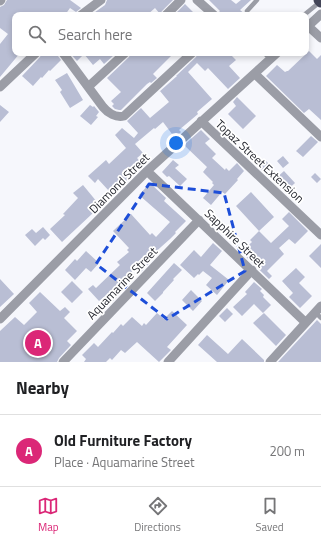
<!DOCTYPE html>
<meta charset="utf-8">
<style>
:root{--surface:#fff;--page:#f6f6f6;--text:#202124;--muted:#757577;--line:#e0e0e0;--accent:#db2777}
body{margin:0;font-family:"Titillium Web",sans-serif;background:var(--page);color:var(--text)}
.you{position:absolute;left:176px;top:143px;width:14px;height:14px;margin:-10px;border:3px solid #fff;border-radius:50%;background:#1a73e8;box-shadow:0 0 0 6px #1a73e833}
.badge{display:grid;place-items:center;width:26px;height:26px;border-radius:50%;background:var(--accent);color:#fff;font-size:13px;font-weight:700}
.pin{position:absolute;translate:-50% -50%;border:2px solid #fff;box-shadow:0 1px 4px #0006}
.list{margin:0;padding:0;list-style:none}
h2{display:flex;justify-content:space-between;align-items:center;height:52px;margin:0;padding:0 16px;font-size:17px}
h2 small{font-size:13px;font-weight:400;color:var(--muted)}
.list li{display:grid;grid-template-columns:26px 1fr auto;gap:12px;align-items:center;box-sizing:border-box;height:72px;padding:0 16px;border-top:1px solid var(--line)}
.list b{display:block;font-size:15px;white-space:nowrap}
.list p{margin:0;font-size:13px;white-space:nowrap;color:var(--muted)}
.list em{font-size:13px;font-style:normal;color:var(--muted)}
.icon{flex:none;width:22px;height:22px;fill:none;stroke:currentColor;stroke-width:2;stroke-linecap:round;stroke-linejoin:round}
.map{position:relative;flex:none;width:321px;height:362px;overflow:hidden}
.search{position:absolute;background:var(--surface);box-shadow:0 2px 6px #0003;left:12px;right:12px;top:12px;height:44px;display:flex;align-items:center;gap:10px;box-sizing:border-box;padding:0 14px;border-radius:8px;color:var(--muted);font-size:15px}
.sheet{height:124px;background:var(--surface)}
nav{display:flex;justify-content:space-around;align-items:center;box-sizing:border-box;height:56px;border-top:1px solid var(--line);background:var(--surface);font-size:11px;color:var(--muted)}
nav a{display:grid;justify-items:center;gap:2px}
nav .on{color:var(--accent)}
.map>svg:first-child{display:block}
.building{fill:#b9bed4}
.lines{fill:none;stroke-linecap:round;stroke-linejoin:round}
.service{stroke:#9b9da6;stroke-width:4.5}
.minor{stroke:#9b9da6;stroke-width:9}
.trunk{stroke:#444658;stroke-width:11}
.marked{fill:none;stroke:#1d4ed8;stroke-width:3;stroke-dasharray:8 5;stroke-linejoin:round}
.labels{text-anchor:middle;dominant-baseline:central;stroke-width:3.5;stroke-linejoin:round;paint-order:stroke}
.street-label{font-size:12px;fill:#272931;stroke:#fff}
</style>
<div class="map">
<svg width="321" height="362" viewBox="0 0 321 362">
<rect width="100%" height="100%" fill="#f6f7fc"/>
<path class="building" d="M 7,0 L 70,0 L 81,8 L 76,12 L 70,8 L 65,15 L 15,15 L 15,53 L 20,53 L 0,77 L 0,44 L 8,34 L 0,28 L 0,7 L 4,5 Z
M 107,0 L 173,0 L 162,11 L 160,14 L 155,8 L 147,15 L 91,15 L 105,5 Z
M 209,0 L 231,0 L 236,4 L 241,0 L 251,0 L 240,10 L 246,15 L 220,15 L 219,12 L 220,11 Z
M 185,4 L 196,15 L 174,15 Z
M 309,51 L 317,59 L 321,55 L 321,120 L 309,109 L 304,113 L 266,76 L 277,65 L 285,72 L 287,71 L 288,71 Z
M 42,53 L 57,53 L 58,56 L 61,60 L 50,71 L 49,70 L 42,78 L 41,77 L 33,86 L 22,76 L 40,57 Z
M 70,53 L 113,53 L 114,55 L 104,64 L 100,59 L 93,65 L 84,54 L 77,61 Z
M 131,53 L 168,53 L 171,56 L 153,74 L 157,78 L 151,83 L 150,82 L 147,84 L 121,110 L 119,110 L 115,109 L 112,106 L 114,104 L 111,101 L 121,92 L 107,78 L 129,57 Z
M 198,53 L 229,53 L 236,60 L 229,66 L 240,78 L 228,89 L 208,68 L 205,71 L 197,63 L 188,72 L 212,99 L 197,112 L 198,114 L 179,130 L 181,132 L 175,138 L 163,122 L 155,129 L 154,128 L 135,144 L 143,153 L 137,158 L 143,164 L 138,168 L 139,169 L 126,181 L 124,178 L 109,191 L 98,179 L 95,183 L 88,176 L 106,160 L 109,164 L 126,148 L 115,135 L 122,128 L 134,138 L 138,133 L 127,121 L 141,108 L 150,118 L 169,102 L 160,91 L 159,92 L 177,76 L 176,76 L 196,57 Z
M 67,73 L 83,100 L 70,108 L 60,92 L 62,90 L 55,80 Z
M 237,97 L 256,116 L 243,129 L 228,114 L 236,106 L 233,102 Z
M 0,105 L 9,112 L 0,122 Z
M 90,105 L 93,107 L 94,106 L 99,112 L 96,116 L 98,117 L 91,125 L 80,116 Z
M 201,130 L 210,139 L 205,143 L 216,154 L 212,158 L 225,170 L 226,168 L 229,171 L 237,163 L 244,171 L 237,179 L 238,180 L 225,194 L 222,192 L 211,205 L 203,198 L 214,185 L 212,183 L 213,182 L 203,172 L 207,167 L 184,145 Z
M 311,136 L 318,142 L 303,157 L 296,151 Z
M 283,156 L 289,163 L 283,168 L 277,161 Z
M 264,159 L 269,164 L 262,170 L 258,165 Z
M 173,160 L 179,165 L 175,168 L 187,179 L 180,186 L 169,176 L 167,177 L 162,172 Z
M 284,171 L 295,183 L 285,192 L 273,181 Z
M 315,173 L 321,179 L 317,183 L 311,177 Z
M 150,183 L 166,198 L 164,201 L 186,221 L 175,232 L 176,233 L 170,239 L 152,255 L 154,258 L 140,273 L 136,268 L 123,279 L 125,281 L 113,292 L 117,297 L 112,302 L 107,296 L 106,297 L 105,296 L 99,301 L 88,289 L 93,285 L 96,288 L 120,265 L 117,262 L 129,252 L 127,250 L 129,248 L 113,231 L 131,214 L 150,235 L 152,233 L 156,237 L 170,222 L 139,195 Z
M 83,185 L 97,202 L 108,192 L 112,197 L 95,215 L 93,213 L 62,242 L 50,229 L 65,215 L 63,214 L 78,198 L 73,193 Z
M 251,192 L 274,217 L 259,231 L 236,206 Z
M 289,212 L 308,231 L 295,244 L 289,239 L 279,248 L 284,254 L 267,271 L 272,276 L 269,279 L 241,252 L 252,242 L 250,240 L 259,231 L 271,243 L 289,226 L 282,219 Z
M 43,227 L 50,235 L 45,240 L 43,238 L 35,246 L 25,235 L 32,229 L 36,233 Z
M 213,243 L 222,251 L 210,265 L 229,280 L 217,295 L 206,285 L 212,278 L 203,271 L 199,275 L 198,274 L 194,278 L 180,265 L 194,250 L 201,257 Z
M 321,244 L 321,268 L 309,256 Z
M 86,251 L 99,263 L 91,272 L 86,268 L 75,280 L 65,270 L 75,259 L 77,261 Z
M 174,263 L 182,270 L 173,279 L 174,280 L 163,292 L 163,293 L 155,301 L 147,293 Z
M 296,268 L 305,277 L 299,283 L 312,296 L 300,308 L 289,297 L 293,293 L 282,281 Z
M 0,279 L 14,294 L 0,307 Z
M 72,281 L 83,292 L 72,303 L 61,292 Z
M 254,282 L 262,289 L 260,291 L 264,295 L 263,297 L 271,305 L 263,313 L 254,304 L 242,316 L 233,307 L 247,294 L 245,292 Z
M 191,290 L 202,301 L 193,311 L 182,300 Z
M 40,292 L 60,311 L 65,307 L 70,312 L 64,318 L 77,331 L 67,341 L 71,345 L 59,358 L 57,362 L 0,362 L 0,331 L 15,317 L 24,325 L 37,312 L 29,303 Z
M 227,308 L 233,314 L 225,322 L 219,316 Z
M 172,311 L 187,325 L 167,347 L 171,350 L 159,362 L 137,342 L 125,353 L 121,350 L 112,360 L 110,358 L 106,362 L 84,362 L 86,359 L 82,355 L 94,343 L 98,347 L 112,332 L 113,333 L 121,324 L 123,326 L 132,317 L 142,326 L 144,323 L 146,325 L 157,313 L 164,319 Z
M 264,313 L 286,335 L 276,346 L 253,323 Z
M 317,320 L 321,324 L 321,362 L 278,362 Z
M 207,335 L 228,354 L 242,339 L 264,360 L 264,362 L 217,362 L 198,345 Z"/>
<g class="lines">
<path class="service" d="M 247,11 L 257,0
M 304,15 L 320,2
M 264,53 L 271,59
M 315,312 L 321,318"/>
<path class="minor" d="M 197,0 L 214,15
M 0,1 L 1,0
M 81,15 L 101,0
M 166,15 L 181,0
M 308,26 L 321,38
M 306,28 L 321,14
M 63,53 L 103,107 C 108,113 116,118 124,116 L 192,53
M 255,74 L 321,137
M 0,87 L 36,53
M 88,87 L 125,53
M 201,121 L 321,235
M 147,171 L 305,322
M 0,319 L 147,171 L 277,53
M 63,362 L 199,220
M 168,362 L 252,270
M 270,362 L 321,306"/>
<path class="trunk" d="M 319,0 L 321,2"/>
</g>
<path class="marked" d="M 149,184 L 224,193 L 245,271 L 167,319 L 96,264 Z"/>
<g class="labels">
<g class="street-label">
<text transform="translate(260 161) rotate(43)">Topaz Street Extension</text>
<text transform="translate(119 183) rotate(-45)">Diamond Street</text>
<text transform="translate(235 238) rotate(44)">Sapphire Street</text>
<text transform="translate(122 283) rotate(-46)">Aquamarine Street</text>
</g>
</g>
</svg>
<div class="you"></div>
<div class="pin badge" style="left:38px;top:343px">A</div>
<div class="search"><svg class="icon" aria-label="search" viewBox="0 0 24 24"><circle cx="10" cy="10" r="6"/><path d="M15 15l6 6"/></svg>Search here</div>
</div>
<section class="sheet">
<h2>Nearby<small></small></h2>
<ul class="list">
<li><span class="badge">A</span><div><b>Old Furniture Factory</b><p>Place · Aquamarine Street</p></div><em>200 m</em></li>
</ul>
</section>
<nav>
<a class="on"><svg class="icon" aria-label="map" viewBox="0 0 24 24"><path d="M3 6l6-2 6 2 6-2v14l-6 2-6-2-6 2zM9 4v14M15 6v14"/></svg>Map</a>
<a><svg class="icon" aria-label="directions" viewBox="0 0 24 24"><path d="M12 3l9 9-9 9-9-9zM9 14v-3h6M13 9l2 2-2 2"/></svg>Directions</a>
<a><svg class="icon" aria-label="saved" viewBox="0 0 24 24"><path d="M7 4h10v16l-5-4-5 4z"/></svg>Saved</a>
</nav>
